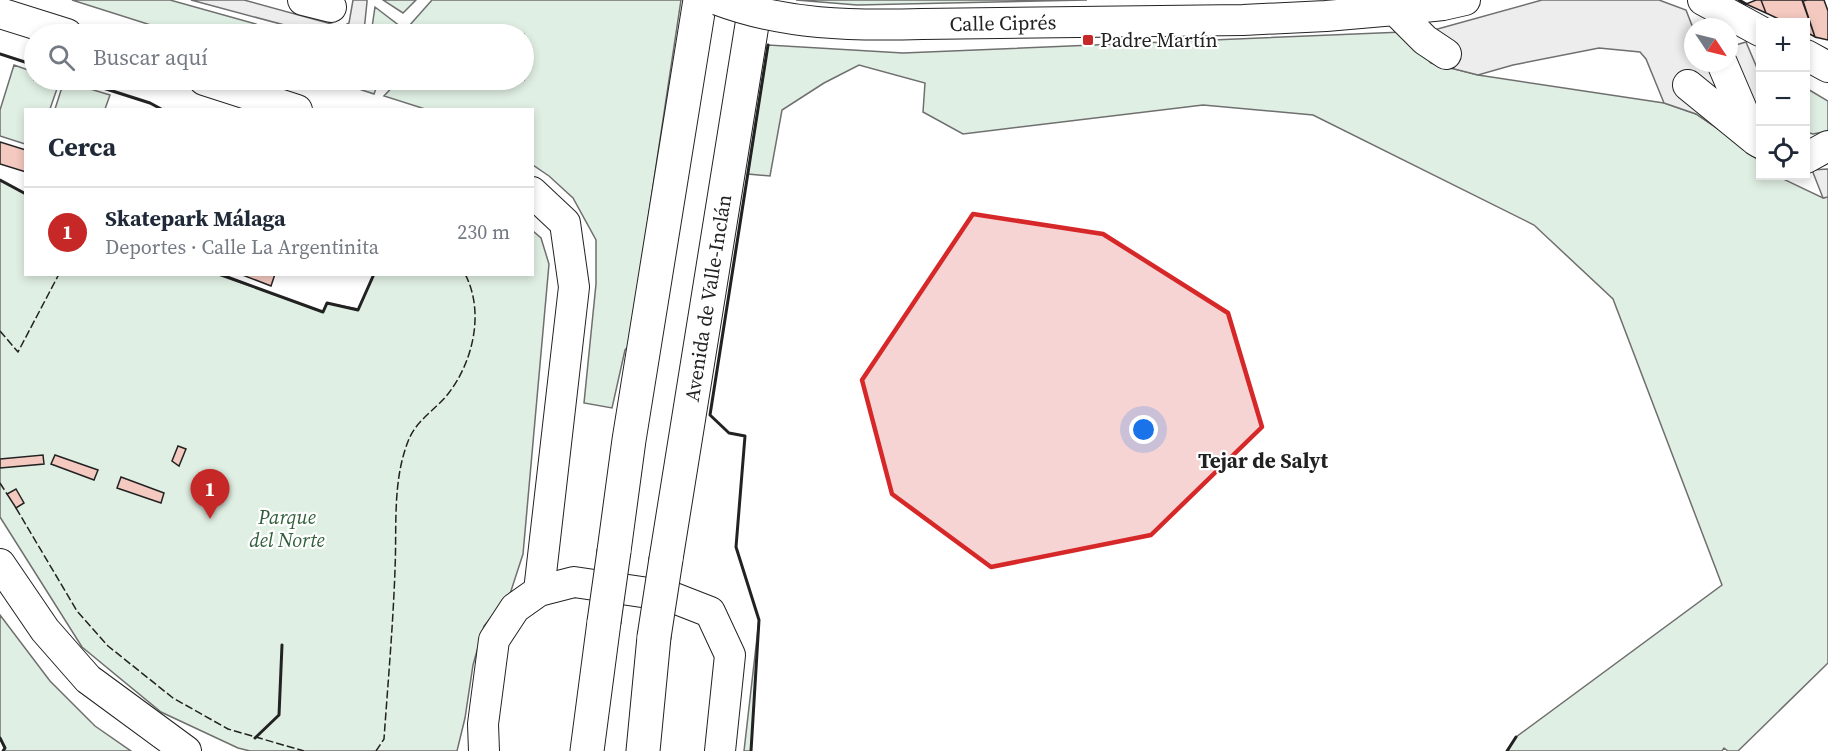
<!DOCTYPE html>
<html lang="es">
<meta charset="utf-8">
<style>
:root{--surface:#fff;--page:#f2f2f3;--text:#1f2937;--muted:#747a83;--line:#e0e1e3;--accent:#c62828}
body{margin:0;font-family:"Source Serif 4",serif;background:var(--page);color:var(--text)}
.controls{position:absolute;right:18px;top:18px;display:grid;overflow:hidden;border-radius:0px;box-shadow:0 3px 9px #0003}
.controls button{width:54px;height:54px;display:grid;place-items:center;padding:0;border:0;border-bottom:2px solid var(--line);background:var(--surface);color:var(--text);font:30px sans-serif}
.compass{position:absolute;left:1684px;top:18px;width:54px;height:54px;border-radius:50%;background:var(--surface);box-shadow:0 3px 9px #0003;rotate:125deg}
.you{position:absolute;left:1144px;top:430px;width:21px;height:21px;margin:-15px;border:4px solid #fff;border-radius:50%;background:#1a73e8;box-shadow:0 0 0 9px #1a73e833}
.badge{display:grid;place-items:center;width:39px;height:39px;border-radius:50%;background:var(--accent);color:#fff;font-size:20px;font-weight:700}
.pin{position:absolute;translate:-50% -50px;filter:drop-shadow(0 2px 3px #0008)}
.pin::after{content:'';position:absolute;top:32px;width:21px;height:18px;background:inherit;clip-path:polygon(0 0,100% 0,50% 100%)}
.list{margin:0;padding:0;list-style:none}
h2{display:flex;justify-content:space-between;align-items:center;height:78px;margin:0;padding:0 24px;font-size:26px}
h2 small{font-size:20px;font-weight:400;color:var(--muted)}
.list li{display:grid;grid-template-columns:39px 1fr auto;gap:18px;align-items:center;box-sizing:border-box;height:90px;padding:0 24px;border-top:2px solid var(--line)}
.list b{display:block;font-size:22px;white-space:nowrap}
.list p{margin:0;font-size:20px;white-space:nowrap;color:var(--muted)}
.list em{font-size:20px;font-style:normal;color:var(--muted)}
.icon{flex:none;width:33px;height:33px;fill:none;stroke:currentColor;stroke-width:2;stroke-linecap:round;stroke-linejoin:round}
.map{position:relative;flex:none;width:1828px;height:751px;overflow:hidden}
.search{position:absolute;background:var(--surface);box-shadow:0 3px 9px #0003;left:24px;top:24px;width:510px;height:66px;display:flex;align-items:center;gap:15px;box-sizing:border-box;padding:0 21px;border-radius:33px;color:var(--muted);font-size:22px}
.panel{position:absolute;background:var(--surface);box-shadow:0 3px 9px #0003;left:24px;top:108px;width:510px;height:168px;border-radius:0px}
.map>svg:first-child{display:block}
.green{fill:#e0efe3;stroke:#6f6f6f;stroke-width:1.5}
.parking{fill:#ededed;stroke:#6f6f6f;stroke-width:1.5}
.building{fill:#f3c9c0;stroke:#222;stroke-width:1.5}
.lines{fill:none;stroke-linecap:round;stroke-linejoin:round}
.minor-casing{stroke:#222;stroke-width:32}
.major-casing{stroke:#222;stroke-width:35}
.minor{stroke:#fff;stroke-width:30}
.major{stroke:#fff;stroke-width:33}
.minor-bridge-casing{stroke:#222;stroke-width:32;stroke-linecap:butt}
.major-bridge-casing{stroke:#222;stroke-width:35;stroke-linecap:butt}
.minor-bridge{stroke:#fff;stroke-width:30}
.major-bridge{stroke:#fff;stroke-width:33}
.fence{stroke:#222;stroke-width:1.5;stroke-dasharray:8 3;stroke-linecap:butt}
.wall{stroke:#222;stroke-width:3}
.marked{fill:#d62828;fill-opacity:0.2;stroke:#d62828;stroke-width:4.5;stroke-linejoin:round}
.poi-dot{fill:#c62828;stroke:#fff;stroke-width:2}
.labels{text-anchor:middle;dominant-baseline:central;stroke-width:4.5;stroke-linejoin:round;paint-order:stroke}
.street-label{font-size:20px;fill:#222;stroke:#fff}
.poi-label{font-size:20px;fill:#222;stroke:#fff;text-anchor:start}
.park-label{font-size:20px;font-style:italic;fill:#2f5e38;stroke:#fff}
.neighbourhood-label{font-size:21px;font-weight:bold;fill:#222;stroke:#fff}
</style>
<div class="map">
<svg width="1828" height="751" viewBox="0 0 1828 751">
<rect width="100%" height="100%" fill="#fff"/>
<path class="green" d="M 72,0 L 170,0 L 256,24 L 254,34 L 179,34 Z
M 383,0 L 416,0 L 403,13 Z
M 432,0 L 681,0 L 629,346 L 625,350 L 612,408 L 584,403 L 596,284 L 596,240 L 573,198 L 549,176 L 533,165 L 532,110 L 425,109 L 384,96 L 399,80 L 524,80 L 524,34 L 410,34 L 409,26 Z
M 796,0 L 1087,0 L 857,5 Z
M 375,7 L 401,27 L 402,34 L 371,34 Z
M 1403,32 L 1432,63 L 1478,75 L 1664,103 L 1696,114 L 1736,141 L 1760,162 L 1760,176 L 1777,176 L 1823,198 L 1828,197 L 1828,663 L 1738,751 L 1728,751 L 1724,748 L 1722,751 L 1507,751 L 1516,737 L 1722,585 L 1613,299 L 1534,225 L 1313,115 L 1203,105 L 963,134 L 923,112 L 925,83 L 859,65 L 824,83 L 782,110 L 770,176 L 748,174 L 768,45 L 903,53 Z
M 14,65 L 34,72 L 34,80 L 60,80 L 50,109 L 26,110 L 25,144 L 0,136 L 0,110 Z
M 332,80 L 375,80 L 377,86 L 374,94 Z
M 64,81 L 110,95 L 105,109 L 55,109 Z
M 1806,88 L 1828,101 L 1828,131 L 1813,134 L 1806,132 Z
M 0,180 L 25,194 L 26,274 L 219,275 L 323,312 L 327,303 L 358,309 L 374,275 L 532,274 L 533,231 L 541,238 L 549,264 L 523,554 L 510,594 L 484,626 L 473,665 L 465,718 L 457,751 L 250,751 L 238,748 L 161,712 L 82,647 L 0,517 Z
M 0,615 L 50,681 L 95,726 L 131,751 L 3,751 L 5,748 L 0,738 Z
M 759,620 L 751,751 L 744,751 Z"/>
<path class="parking" d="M 191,0 L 244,0 L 342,27 L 349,23 L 353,0 L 367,0 L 367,2 L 364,31 L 360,34 L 318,34 Z
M 1542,0 L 1659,0 L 1686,10 L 1693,28 L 1693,63 L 1707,63 L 1736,141 L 1696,114 L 1664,103 L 1646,59 L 1640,52 L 1599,48 L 1513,65 L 1478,75 L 1431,63 L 1403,32 L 1434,30 Z
M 1746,42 L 1760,75 L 1760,121 L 1729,52 L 1729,47 Z
M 1828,169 L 1828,197 L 1823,198 L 1812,170 Z"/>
<path class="building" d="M 1756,0 L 1761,0 L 1766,13 L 1746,4 Z
M 1761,0 L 1802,0 L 1815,37 L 1806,32 L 1806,22 L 1785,22 L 1766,13 Z
M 1807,0 L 1824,0 L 1828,11 L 1828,40 L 1815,37 L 1803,1 Z
M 0,142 L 26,150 L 26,172 L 0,164 Z
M 240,274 L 275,274 L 271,286 Z
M 178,446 L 186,449 L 179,466 L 172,461 Z
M 43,455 L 44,464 L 0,468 L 0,459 Z
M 55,455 L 98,470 L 94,480 L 51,464 Z
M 121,477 L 164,493 L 161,503 L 117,488 Z
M 16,489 L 24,503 L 16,508 L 7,494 Z"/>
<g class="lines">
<defs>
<path id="minor" d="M 303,0 L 331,7
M 1703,0 L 1760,31
M 1395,10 L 1425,40 L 1446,54
M 0,13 L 67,34
M 922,24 L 1243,20 L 1326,16 L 1395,10 L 1443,5 L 1465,0
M 1806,55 L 1828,67
M 1722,63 L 1755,140 L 1760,143
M 204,80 L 297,110
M 1688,85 L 1753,138
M 1806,158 L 1828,146
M 532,192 L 565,223 L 574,287 L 539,591
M 0,564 L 45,630 L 88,679 L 186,751
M 484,751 L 483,724 L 494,640 L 515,608 L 539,591 L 574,582 L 669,596 L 710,612 L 730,655 L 720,751"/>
<path id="major" d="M 614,551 L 629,440 L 700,0
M 666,559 L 756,0
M 587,751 L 604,622
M 643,751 L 654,637"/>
</defs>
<use href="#minor" class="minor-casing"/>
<use href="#major" class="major-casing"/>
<use href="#minor" class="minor"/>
<use href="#major" class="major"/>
<defs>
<path id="minor-bridge" d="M 718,0 C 784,25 853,26 922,24"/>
<path id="major-bridge" d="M 604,622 L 614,551
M 654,637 L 666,559"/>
</defs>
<use href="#minor-bridge" class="minor-bridge-casing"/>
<use href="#major-bridge" class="major-bridge-casing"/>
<use href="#minor-bridge" class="minor-bridge"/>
<use href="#major-bridge" class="major-bridge"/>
<path class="fence" d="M 0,331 L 18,352 L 59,274
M 0,483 L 7,494
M 16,508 L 77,611 L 108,646 L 173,698 L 228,729 L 304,751
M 376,751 L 384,739 C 388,682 393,626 395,570 C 397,526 392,480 409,439 C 417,420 436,409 448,394 C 473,362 485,312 465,274"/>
<path class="wall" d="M 1739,0 L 1746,4
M 0,54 L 34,65
M 78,80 L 150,103 L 163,110
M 0,180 L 26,194
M 219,274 L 323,312 L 327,303 L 358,310 L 374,274
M 0,738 L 5,748 L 3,751
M 255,738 L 279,715 L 282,645
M 751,751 L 759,620 L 736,547 L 745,436 L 729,433 L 710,415 L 768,45
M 1507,751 L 1516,737"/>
</g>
<path class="marked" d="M 973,214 L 1103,234 L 1228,313 L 1262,427 L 1151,535 L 991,567 L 892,494 L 862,380 Z"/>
<rect class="poi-dot" x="1082" y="34" width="12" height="12" rx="3"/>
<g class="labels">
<g class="street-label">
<text transform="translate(1003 23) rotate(-1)">Calle Ciprés</text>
<text transform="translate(708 298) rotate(-81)">Avenida de Valle-Inclán</text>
</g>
<g class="poi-label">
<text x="1100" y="40">Padre Martín</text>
</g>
<g class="park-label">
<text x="287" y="517">Parque<tspan x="287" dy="23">del Norte</tspan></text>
</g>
<g class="neighbourhood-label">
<text x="1263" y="460">Tejar de Salyt</text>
</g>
</g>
</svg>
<div class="controls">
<button>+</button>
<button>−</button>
<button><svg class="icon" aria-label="locate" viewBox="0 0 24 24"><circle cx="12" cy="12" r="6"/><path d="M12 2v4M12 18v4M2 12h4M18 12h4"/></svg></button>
</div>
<svg class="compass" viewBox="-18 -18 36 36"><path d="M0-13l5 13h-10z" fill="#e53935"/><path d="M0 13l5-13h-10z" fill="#747a83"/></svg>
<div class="you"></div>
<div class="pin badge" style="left:210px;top:519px">1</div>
<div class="search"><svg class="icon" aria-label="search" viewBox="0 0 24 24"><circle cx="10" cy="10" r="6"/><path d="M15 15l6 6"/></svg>Buscar aquí</div>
<section class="panel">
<h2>Cerca<small></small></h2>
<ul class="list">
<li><span class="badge">1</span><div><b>Skatepark Málaga</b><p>Deportes · Calle La Argentinita</p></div><em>230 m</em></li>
</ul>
</section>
</div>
